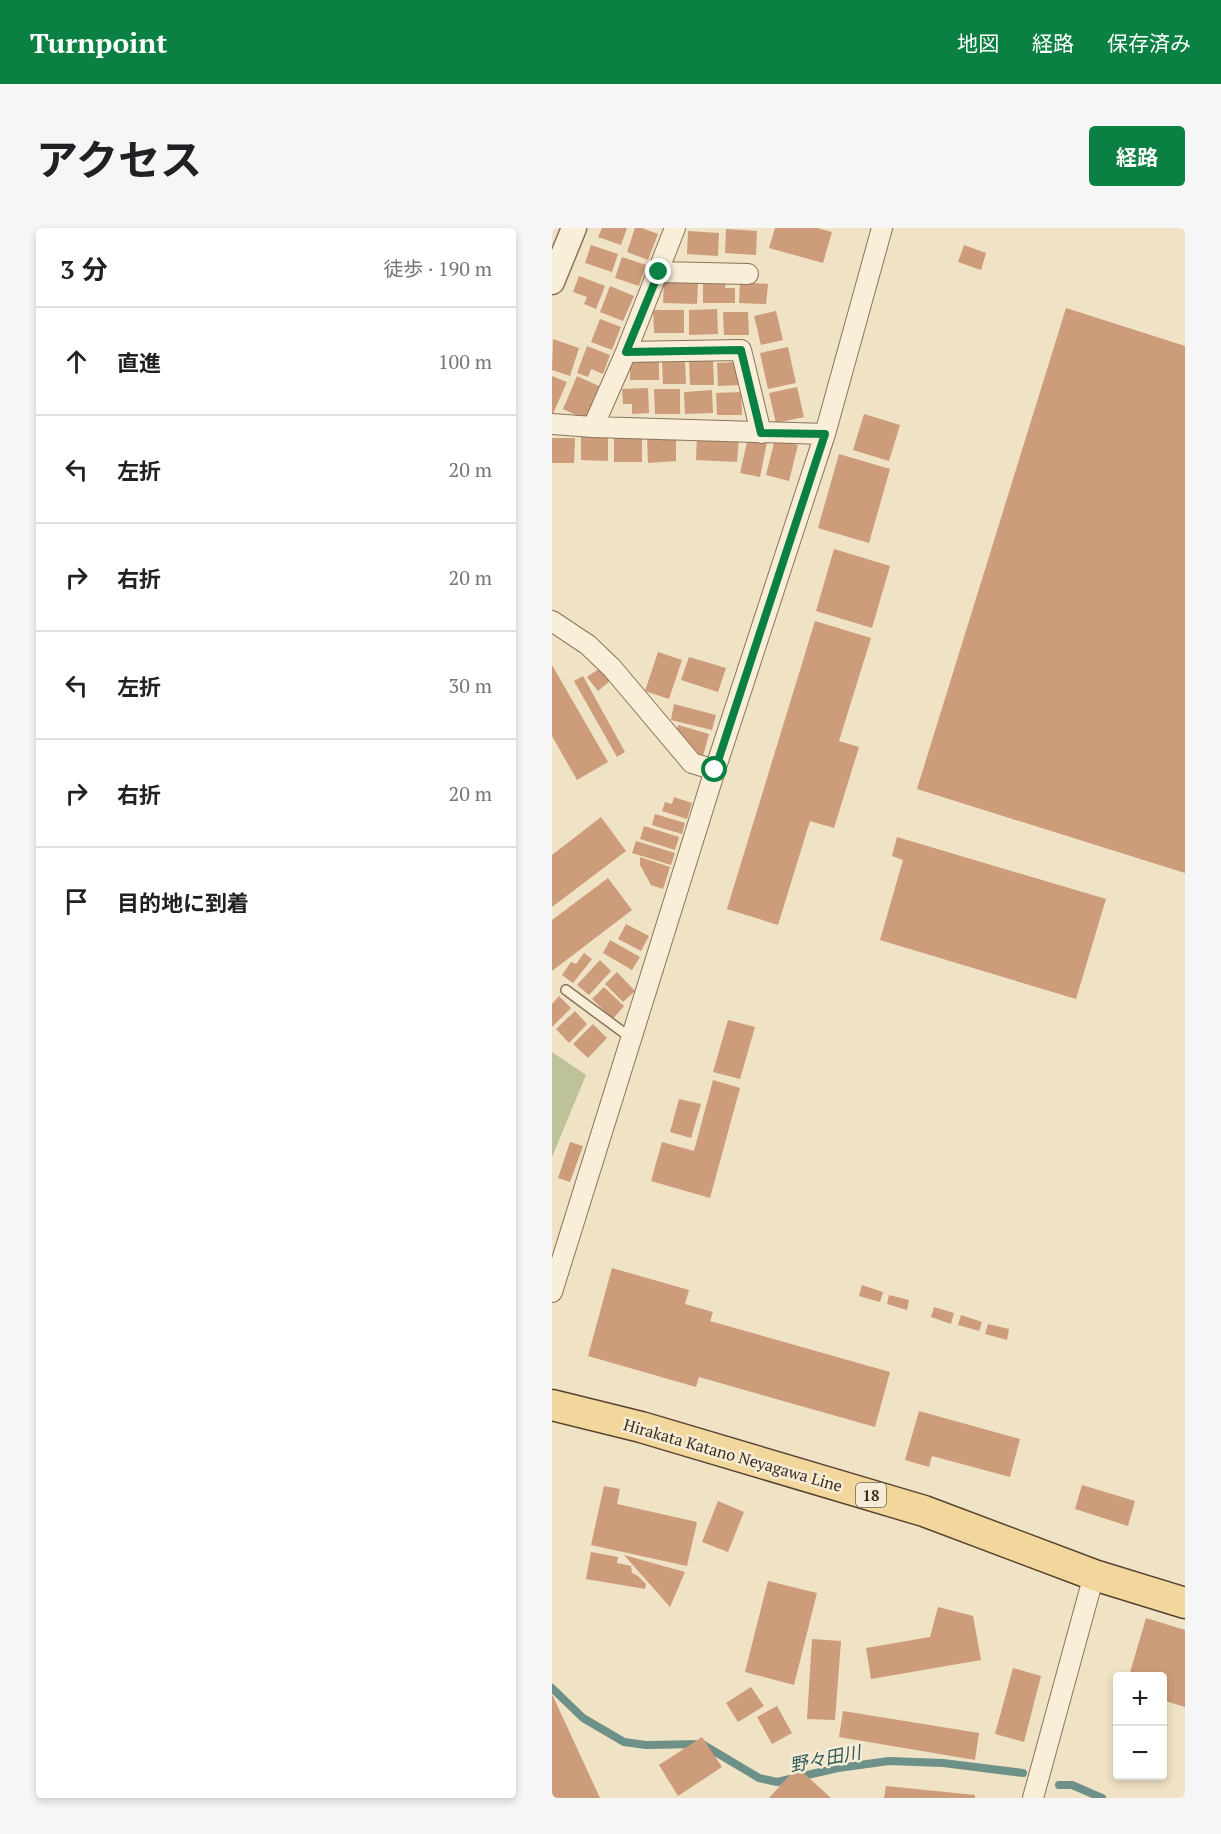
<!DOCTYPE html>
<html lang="ja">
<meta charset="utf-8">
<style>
:root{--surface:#fff;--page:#f6f6f6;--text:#202124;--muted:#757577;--line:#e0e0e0;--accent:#0b8043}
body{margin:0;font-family:"PT Serif","Noto Sans JP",serif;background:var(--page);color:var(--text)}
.controls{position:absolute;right:18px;bottom:18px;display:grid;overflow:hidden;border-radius:6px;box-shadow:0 3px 9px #0003}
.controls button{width:54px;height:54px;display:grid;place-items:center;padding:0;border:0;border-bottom:2px solid var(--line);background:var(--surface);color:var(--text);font:30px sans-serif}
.stop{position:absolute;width:18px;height:18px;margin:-14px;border:4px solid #0b8043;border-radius:50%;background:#fff}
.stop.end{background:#0b8043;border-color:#fff;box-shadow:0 2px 6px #0008}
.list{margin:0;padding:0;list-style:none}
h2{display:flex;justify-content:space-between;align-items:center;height:78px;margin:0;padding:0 24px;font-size:26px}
h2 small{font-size:20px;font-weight:400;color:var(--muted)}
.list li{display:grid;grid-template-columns:39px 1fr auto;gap:18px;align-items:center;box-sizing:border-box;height:108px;padding:0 24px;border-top:2px solid var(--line)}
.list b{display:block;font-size:22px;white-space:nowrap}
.list em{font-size:20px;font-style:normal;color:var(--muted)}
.icon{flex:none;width:33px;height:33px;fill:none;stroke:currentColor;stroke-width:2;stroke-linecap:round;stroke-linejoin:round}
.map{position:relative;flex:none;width:633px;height:1570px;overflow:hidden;border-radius:6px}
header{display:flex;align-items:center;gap:36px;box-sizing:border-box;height:84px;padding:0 30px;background:var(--accent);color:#fff}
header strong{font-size:28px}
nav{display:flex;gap:33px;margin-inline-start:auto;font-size:21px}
.intro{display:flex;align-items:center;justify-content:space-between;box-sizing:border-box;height:144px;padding:0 36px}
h1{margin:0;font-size:42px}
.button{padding:15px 27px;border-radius:6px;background:var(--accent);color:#fff;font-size:21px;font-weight:700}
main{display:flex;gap:36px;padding:0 36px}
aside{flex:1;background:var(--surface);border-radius:6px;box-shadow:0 3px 9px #0003}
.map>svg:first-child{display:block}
.cemetery{fill:#bec298}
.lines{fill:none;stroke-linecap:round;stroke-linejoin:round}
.stream{stroke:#6d9188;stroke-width:8}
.building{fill:#cd9c7b}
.service-casing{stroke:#8a735b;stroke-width:12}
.minor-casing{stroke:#8a735b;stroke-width:22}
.tertiary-casing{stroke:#8a735b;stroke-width:27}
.primary-casing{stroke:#58422f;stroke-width:33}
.service{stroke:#f9efd9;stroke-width:9}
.minor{stroke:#f9efd9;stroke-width:20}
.tertiary{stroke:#f9efd9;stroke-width:24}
.primary{stroke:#f2d79d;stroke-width:30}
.route{stroke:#0b8043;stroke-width:8}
.labels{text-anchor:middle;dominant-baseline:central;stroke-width:5;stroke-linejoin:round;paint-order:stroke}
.shield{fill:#f6ecd5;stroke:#726656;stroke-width:1.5}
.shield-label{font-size:15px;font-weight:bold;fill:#3a2c1f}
.street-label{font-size:16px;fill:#3a2c1f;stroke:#f6ecd5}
.water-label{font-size:18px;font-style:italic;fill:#2e5a57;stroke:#f6ecd5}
</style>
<header>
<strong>Turnpoint</strong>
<nav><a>地図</a><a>経路</a><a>保存済み</a></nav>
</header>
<div class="intro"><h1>アクセス</h1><a class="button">経路</a></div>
<main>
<aside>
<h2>3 分<small>徒歩 · 190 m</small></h2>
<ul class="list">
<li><svg class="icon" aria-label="ahead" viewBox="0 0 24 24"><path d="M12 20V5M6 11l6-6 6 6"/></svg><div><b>直進</b></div><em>100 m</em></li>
<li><svg class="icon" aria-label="left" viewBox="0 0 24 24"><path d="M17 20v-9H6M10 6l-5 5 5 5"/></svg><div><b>左折</b></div><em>20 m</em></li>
<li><svg class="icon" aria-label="right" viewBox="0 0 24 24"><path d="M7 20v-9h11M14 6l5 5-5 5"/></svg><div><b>右折</b></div><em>20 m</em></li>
<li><svg class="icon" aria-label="left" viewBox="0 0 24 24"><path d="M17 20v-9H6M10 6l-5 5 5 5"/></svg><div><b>左折</b></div><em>30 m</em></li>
<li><svg class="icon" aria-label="right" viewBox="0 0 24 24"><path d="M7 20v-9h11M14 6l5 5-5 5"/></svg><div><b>右折</b></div><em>20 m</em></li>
<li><svg class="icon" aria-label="arrive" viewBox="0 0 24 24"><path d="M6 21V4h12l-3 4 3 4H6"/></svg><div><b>目的地に到着</b></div></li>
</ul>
</aside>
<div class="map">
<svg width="633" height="1570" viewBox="0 0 633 1570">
<rect width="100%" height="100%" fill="#efe2c5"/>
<path class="cemetery" d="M 0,824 L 34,847 L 0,929 Z"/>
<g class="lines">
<path class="stream" d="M 0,1460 L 31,1490 L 72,1514 L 94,1517 L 150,1516 L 207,1550 L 225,1554 L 286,1540 L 337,1533 L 391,1535 L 471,1545
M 507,1557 L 520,1557 L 550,1570"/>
</g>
<path class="building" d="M 50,0 L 75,0 L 69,17 L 46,9 Z
M 83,0 L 90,0 L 106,6 L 96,32 L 75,24 Z
M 223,0 L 265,0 L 280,4 L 271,35 L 217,20 Z
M 174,1 L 205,3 L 204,27 L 173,25 Z
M 136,3 L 167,5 L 166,28 L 135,26 Z
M 39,17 L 66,26 L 60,44 L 33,35 Z
M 412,17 L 434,25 L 429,42 L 406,34 Z
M 70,29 L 94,37 L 87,58 L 63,50 Z
M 27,48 L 53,58 L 44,81 L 32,76 L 35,69 L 21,64 Z
M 151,53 L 174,53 L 173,60 L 183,60 L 183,75 L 151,75 Z
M 112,54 L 146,55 L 145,76 L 111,75 Z
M 188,54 L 216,56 L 214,76 L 187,75 Z
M 58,58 L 82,68 L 71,93 L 48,84 Z
M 514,80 L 633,118 L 633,645 L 365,561 Z
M 165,81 L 166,106 L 137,107 L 137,82 Z
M 101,82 L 132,82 L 132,105 L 102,105 Z
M 224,83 L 231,112 L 209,117 L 202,88 Z
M 171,84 L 196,84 L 197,107 L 172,107 Z
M 48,91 L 69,99 L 60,122 L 39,114 Z
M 1,111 L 27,120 L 18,148 L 0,142 Z
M 35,118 L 58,127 L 51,146 L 39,141 L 36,149 L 25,145 Z
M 236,119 L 244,155 L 216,161 L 208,125 Z
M 78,133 L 107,133 L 107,152 L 78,152 Z
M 110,133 L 133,133 L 134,156 L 111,156 Z
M 137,133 L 161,133 L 162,157 L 138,157 Z
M 186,134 L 188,157 L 166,158 L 165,135 Z
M 0,148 L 15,154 L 0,188 Z
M 25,148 L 47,158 L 33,191 L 11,181 Z
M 245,159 L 252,189 L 224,195 L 217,165 Z
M 96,160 L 97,185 L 80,186 L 80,176 L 71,176 L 70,161 Z
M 102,161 L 128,161 L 128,186 L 103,186 Z
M 160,162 L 161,185 L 133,186 L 132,164 Z
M 189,164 L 190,187 L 165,187 L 164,165 Z
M 312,186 L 348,197 L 337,233 L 301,222 Z
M 145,208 L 187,210 L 185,234 L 144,232 Z
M 29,209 L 56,209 L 56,233 L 29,232 Z
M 124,209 L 124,233 L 96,235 L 95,210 Z
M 0,210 L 23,210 L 22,235 L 0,235 Z
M 62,210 L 90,210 L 90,234 L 62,234 Z
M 196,210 L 215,214 L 208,249 L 188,245 Z
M 223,211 L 246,217 L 237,253 L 214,247 Z
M 287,226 L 338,241 L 317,315 L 266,300 Z
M 282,321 L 338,338 L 320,400 L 264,383 Z
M 263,393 L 319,410 L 287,513 L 307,519 L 282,600 L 258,593 L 226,697 L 175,681 Z
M 106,424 L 130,432 L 117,471 L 93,463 Z
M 137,429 L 174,440 L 166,464 L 129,452 Z
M 0,437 L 56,534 L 25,552 L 0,508 Z
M 48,440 L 58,453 L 46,463 L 35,449 Z
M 31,448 L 73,524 L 65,529 L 22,453 Z
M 122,476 L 164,487 L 160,502 L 119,492 Z
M 126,497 L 157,506 L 151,528 L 139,525 L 124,505 Z
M 122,569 L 140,575 L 135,591 L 110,583 L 113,574 L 120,576 Z
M 103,586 L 133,595 L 130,606 L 100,597 Z
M 49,589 L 74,623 L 0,679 L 0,627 Z
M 92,598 L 127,609 L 123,622 L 88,611 Z
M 345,609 L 554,671 L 524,771 L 328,712 L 351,632 L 340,628 Z
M 84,613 L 123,625 L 119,637 L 80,625 Z
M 88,629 L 118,639 L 111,661 L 99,657 L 88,637 Z
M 56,650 L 80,682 L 0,743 L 0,692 Z
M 74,696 L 97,708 L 89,723 L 66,711 Z
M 58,712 L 88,729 L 80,742 L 51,725 Z
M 32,725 L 40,731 L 21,755 L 10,747 L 19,734 L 24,736 Z
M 48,732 L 59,743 L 37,767 L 25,757 Z
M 65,744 L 83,763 L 71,774 L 53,756 Z
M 52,759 L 72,778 L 61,791 L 40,771 Z
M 7,768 L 19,780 L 0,799 L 0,776 Z
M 23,783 L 35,796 L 17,815 L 4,801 Z
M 176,792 L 203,799 L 188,851 L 161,844 Z
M 41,796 L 55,810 L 36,830 L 21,816 Z
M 161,852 L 188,860 L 158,970 L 99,953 L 110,914 L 142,923 Z
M 127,871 L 149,876 L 139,910 L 118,904 Z
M 18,914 L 31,918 L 18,954 L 6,950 Z
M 60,1040 L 137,1062 L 133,1076 L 161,1084 L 158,1093 L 338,1144 L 323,1199 L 147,1149 L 144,1159 L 36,1128 Z
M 310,1057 L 331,1064 L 328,1074 L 307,1068 Z
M 337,1067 L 357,1072 L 355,1082 L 335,1076 Z
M 382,1079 L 402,1085 L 399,1096 L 379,1089 Z
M 409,1087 L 430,1094 L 427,1103 L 406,1097 Z
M 436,1096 L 457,1101 L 455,1112 L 433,1106 Z
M 367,1183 L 468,1211 L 458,1249 L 380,1228 L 377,1239 L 353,1232 Z
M 530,1257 L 583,1273 L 576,1298 L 523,1281 Z
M 52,1258 L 68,1261 L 65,1276 L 145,1294 L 135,1338 L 39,1317 Z
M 166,1273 L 192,1284 L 176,1324 L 150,1314 Z
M 39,1324 L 66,1329 L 65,1335 L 79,1338 L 80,1345 L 86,1348 L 94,1356 L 93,1361 L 34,1351 Z
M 72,1327 L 133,1344 L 118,1379 Z
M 216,1353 L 265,1365 L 242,1457 L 193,1444 Z
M 386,1379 L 421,1388 L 429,1432 L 319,1451 L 314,1420 L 378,1409 Z
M 594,1390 L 633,1402 L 633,1479 L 610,1472 L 610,1448 L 577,1448 Z
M 260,1411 L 289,1413 L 283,1492 L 255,1491 Z
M 461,1440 L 489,1448 L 472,1514 L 443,1506 Z
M 199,1459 L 212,1478 L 186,1494 L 174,1475 Z
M 0,1466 L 48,1570 L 0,1570 Z
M 225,1478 L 240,1505 L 220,1516 L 205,1489 Z
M 291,1483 L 427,1505 L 423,1532 L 287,1509 Z
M 150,1509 L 170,1539 L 126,1568 L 107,1537 Z
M 245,1539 L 279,1570 L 217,1570 Z
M 334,1558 L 423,1567 L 423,1570 L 332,1570 Z"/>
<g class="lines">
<defs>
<path id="service" d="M 14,762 L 79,810"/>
<path id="minor" d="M 107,44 L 196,46
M 74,124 L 189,122 L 209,205
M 0,196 L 41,199 L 273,206
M 41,199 L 74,124 L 123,0
M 0,393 L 36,417 L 60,440 L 140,535 L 163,542
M 0,1064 L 163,542 L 273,206 L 330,0
M 481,1570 L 542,1347"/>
<path id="tertiary" d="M 0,54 L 22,0"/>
<path id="primary" d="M 0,1177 L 89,1199 L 372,1283 L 542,1347 L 633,1375"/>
</defs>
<use href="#service" class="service-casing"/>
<use href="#minor" class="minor-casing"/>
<use href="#tertiary" class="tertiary-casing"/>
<use href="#primary" class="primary-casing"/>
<use href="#service" class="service"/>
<use href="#minor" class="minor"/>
<use href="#tertiary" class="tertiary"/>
<use href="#primary" class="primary"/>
</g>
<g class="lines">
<path class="route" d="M 107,44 L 74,124 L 189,122 L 209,205 L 273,206 L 163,542"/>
</g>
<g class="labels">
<rect class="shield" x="304" y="1255" width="30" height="24" rx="4.5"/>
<g class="shield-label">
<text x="319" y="1267">18</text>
</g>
<g class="street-label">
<text transform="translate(181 1227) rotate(16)">Hirakata Katano Neyagawa Line</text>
</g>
<g class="water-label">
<text transform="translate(273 1530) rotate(-11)">野々田川</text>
</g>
</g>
</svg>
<div class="controls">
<button>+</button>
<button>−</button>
</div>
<div class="stop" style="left:163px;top:542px"></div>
<div class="stop end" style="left:107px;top:44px"></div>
</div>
</main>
